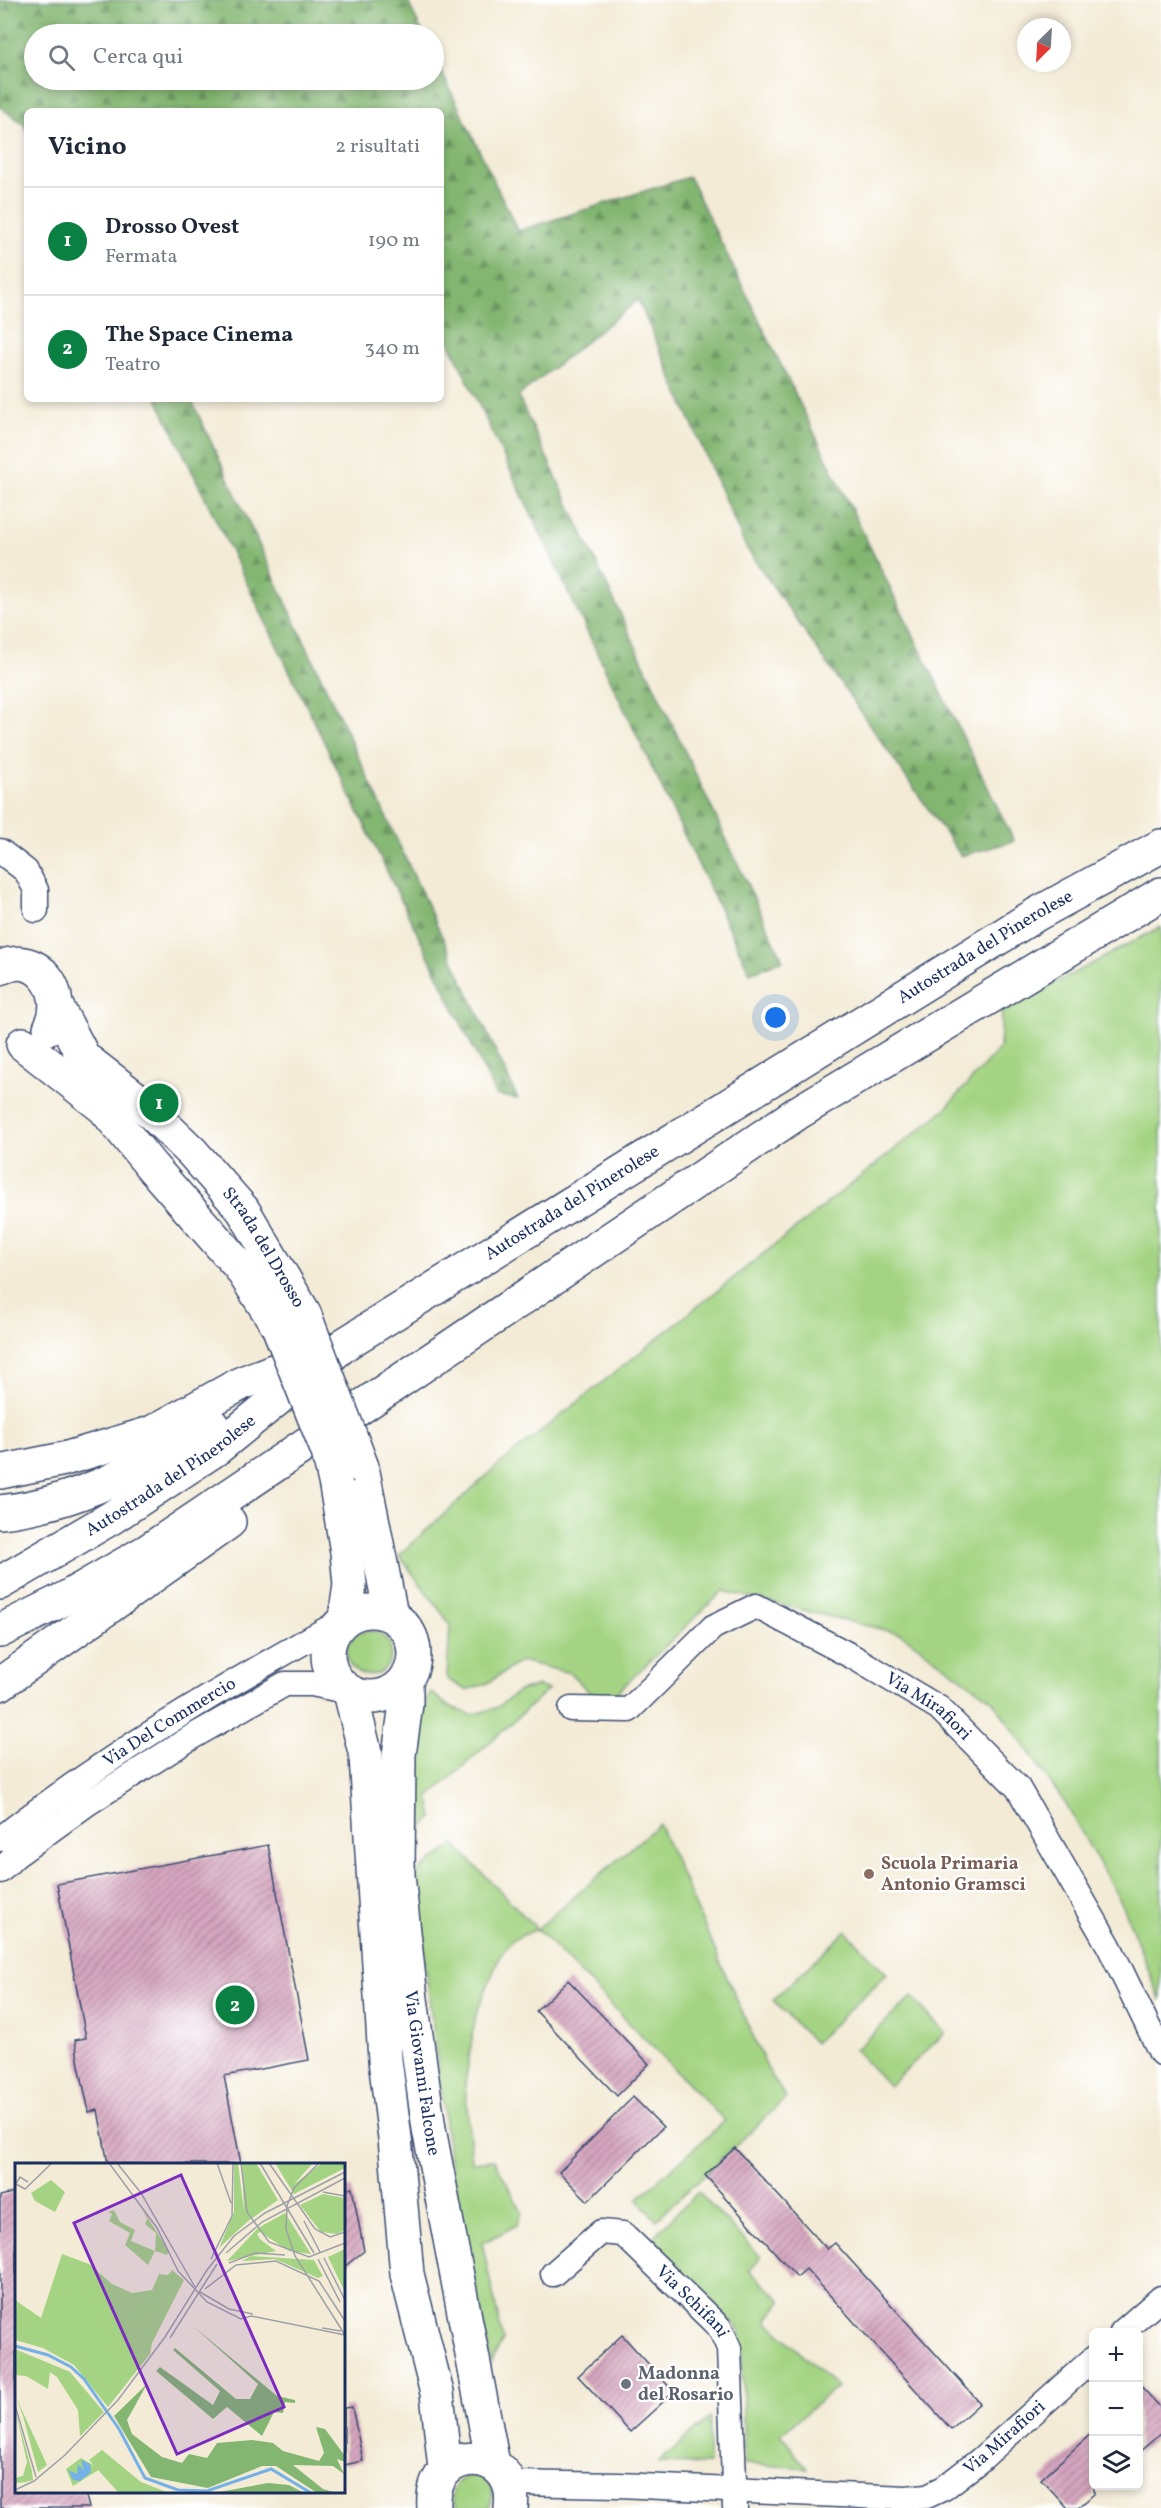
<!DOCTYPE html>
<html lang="it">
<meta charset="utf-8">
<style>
:root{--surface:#fff;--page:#f2f2f3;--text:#1f2937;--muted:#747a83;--line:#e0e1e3;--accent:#0b8043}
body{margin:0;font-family:Vollkorn,serif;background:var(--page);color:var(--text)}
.controls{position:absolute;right:18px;bottom:18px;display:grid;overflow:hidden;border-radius:9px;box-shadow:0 3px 9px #0003}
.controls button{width:54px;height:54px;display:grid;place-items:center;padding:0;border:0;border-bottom:2px solid var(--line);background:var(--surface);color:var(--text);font:30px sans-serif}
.compass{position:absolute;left:1017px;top:18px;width:54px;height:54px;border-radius:50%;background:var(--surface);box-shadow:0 3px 9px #0003;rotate:204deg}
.you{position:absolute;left:776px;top:1018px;width:21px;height:21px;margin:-15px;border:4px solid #fff;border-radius:50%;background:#1a73e8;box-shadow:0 0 0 9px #1a73e833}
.badge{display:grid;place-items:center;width:39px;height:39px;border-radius:50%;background:var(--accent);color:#fff;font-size:20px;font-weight:700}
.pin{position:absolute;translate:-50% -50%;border:3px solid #fff;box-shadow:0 2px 6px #0006}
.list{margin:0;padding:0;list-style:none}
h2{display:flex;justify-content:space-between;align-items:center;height:78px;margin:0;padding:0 24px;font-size:26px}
h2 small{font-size:20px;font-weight:400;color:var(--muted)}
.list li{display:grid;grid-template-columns:39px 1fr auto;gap:18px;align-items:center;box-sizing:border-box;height:108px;padding:0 24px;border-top:2px solid var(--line)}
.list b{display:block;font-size:22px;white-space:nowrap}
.list p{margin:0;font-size:20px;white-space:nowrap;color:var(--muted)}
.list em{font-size:20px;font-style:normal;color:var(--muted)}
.icon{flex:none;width:33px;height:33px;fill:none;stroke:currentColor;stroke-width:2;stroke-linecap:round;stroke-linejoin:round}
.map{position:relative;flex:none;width:1161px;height:2508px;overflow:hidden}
.search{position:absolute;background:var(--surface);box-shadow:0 3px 9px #0003;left:24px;top:24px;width:420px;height:66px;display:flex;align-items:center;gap:15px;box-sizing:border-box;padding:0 21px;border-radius:33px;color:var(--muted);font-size:22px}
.panel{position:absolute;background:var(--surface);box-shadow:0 3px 9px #0003;left:24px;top:108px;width:420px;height:294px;border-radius:9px}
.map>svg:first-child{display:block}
.green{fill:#a4d483;stroke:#608270;stroke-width:1.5}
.forest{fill:url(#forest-firs);stroke:#4f7268;stroke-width:1.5}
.building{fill:url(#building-hatch)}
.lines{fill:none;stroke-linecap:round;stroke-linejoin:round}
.street-casing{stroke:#3b4b70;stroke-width:27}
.secondary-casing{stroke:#3b4b70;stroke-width:36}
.highway-casing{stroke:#3b4b70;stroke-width:36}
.street{stroke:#fff;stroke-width:24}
.secondary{stroke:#fff;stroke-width:33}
.highway{stroke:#fff;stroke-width:33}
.secondary-bridge-casing{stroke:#3b4b70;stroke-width:36;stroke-linecap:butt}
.secondary-bridge{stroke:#fff;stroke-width:33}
.education-dot{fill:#8d6e63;stroke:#fff;stroke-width:2}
.worship-dot{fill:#6b7280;stroke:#fff;stroke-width:2}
.labels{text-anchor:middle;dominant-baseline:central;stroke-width:4.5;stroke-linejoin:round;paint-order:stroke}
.street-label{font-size:18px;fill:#1b2f5e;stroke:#fff}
.education-label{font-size:18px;font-weight:bold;fill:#785e54;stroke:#fff;text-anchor:start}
.worship-label{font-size:18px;font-weight:bold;fill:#5b616d;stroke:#fff;text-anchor:start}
.inset-river{fill:none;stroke:#74b1e6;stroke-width:3}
.inset-road{fill:none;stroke:#9da0a6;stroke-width:1.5}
.view{fill:#7b2cbf;fill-opacity:0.15;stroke:#7b2cbf;stroke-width:3}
.inset-edge{fill:none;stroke:#1b2f5e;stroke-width:3}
</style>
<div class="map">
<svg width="1161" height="2508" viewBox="0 0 1161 2508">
<defs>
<pattern id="forest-firs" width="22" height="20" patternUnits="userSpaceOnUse" patternTransform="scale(1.5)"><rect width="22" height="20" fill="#83b671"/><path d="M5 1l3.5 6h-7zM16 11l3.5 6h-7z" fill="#6a9460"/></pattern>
<pattern id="building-hatch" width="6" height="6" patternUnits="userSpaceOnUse" patternTransform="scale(1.5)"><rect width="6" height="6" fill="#d6a6bf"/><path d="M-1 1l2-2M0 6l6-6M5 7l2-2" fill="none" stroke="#ad889e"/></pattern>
</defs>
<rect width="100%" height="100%" fill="#fff"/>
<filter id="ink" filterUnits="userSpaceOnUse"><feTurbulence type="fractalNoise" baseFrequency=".0167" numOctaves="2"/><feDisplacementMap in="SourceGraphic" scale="12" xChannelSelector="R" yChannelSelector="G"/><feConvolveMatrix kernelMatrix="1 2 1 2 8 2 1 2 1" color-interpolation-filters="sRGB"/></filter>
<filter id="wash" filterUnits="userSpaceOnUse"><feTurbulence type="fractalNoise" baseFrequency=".008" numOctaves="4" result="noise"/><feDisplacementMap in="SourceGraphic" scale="24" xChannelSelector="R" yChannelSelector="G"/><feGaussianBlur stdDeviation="1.35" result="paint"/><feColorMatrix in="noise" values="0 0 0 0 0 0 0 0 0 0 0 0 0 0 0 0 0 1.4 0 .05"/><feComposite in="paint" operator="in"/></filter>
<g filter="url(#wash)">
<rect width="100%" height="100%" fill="#f3ebd6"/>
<path class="green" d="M 1161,927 L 1161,2002 L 1124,1908 L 1065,1803 L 992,1700 L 901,1634 L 723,1591 L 603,1706 L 570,1673 L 521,1661 L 486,1684 L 466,1690 L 447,1679 L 450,1624 L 399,1555 L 495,1468 L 944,1110 L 1000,1048 L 1002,1011 Z
M347 1653a22 22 0 1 1 44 0a22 22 0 1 1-44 0Z
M 539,1686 L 548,1690 L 429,1797 L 433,1818 L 413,1836 L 415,1723 L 431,1692 L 447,1705 L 471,1715 L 496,1708 L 519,1691 Z
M 659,1824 L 768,2070 L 786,2098 L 656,2220 L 637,2199 L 725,2121 L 537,1929 L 512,1940 L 500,1956 L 476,2014 L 465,2084 L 472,2162 L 494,2160 L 522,2212 L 517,2225 L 482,2243 L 503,2340 L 491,2363 L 449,2155 L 429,1997 L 416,1873 L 454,1844 L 537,1929 Z
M 846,1931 L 887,1974 L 814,2043 L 773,2000 Z
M 912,1997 L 945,2033 L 889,2086 L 855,2050 Z
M 698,2192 L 761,2257 L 749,2270 L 781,2300 L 767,2321 L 837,2387 L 780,2434 L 807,2468 L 744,2464 L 742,2348 L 739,2330 L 652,2238 Z
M 710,2418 L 709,2464 L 657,2463 Z
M 472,2475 C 489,2478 499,2492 488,2508 L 457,2508 C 446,2493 456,2479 472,2475 Z"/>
<path class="forest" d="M 0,0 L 407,0 L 423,34 L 34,34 L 34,80 L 434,80 L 434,56 L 518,231 L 689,177 L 1014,841 L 961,856 L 745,546 L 638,300 L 518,396 L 783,960 L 750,973 L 441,325 L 441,111 L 27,111 L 27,131 L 24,124 L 0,107 Z
M 157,399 L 191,399 L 518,1099 L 496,1095 Z"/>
<g id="blocks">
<path class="building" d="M 268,1845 L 309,2060 L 224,2076 L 241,2164 L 108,2164 L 98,2110 L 89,2112 L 79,2065 L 75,2040 L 86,2038 L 57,1884 Z
M 568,1980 L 649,2064 L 617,2096 L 536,2011 Z
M 633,2097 L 663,2127 L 588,2201 L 559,2172 Z
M 735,2148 L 827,2249 L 835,2243 L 980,2403 L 951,2429 L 806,2269 L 797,2277 L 705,2175 Z
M 352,2188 L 364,2251 L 344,2267 L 344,2189 Z
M 16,2192 L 16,2492 L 85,2492 L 89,2508 L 0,2508 L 0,2196 Z
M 622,2335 L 674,2392 L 630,2432 L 578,2376 Z
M 1138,2383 L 1161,2408 L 1161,2433 L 1138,2453 Z
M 352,2407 L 363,2461 L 344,2465 L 344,2408 Z
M 1094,2431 L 1094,2494 L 1078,2508 L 1068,2508 L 1041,2479 Z"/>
</g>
</g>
<g filter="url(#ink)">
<use href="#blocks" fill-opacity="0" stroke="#3b4b70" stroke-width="1.5"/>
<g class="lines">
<defs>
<g id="street">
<path d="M 0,851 L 26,871 L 36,890 L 36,910"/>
<path id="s1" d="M 571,1709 L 629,1710 L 713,1627 L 756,1606 L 855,1658 L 939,1708 L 1018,1788 L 1109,1946 L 1161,2053"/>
<path id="s2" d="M 0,1839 C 107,1755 226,1685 345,1619"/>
<path d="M 0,1871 L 15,1856 L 88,1803 L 192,1737 L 285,1684 L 312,1684 L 350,1692"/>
<path id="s3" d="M 553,2274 L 601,2232 L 623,2234 L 720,2328 L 729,2348 L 735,2508"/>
<path d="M 1122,2332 L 1161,2298"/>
<path id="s4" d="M 509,2483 L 619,2485 L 906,2498 L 927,2496 L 944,2488 L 980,2460 L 1094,2358"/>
</g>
<g id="secondary">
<path d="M 0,968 C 38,949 69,993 50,1028"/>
<path id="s5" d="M 57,1007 L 84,1058 L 138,1100 L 192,1152 L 243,1210 L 304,1313"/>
<path d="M 23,1044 L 104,1108 L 152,1167 L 240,1267 L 278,1326"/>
<path d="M 362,1467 L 391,1615"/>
<path d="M 336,1486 L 347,1552 L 350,1585 L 345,1619"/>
<circle cx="371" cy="1654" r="43"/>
<path id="s6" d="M 406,1679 L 406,1704 L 399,1755 L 398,1875 L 411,1999 L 429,2129 L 493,2464"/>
<path d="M 350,1692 L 366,1756 L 385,2060 L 395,2138 L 407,2274 L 437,2393 L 445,2469"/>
<path d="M 434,2508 C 429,2441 520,2445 511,2508"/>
</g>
<g id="highway">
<path d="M 0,1472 L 64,1459 L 151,1433 L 242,1383 L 318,1354"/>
<path d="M 0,1512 C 79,1504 146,1465 213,1425"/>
<path id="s7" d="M 0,1583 L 111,1518 L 216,1449 L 345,1344 L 1037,914 L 1161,846"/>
<path d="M 0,1631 L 64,1599 L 149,1550 L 799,1112 L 1161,894"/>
<path d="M 0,1684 L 229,1522"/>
</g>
</defs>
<use href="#street" class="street-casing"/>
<use href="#secondary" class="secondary-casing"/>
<use href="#highway" class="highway-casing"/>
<use href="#street" class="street"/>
<use href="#secondary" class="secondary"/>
<use href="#highway" class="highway"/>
<defs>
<path id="secondary-bridge" d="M 304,1313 L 362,1467
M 278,1326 L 328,1452 L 336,1486"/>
</defs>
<use href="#secondary-bridge" class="secondary-bridge-casing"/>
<use href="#secondary-bridge" class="secondary-bridge"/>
</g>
</g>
<circle class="education-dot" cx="869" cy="1874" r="6"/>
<circle class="worship-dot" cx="626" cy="2384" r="6"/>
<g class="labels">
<g class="street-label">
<text stroke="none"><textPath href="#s7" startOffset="1174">Autostrada del Pinerolese</textPath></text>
<text stroke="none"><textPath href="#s7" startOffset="688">Autostrada del Pinerolese</textPath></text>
<text stroke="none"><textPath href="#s5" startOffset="321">Strada del Drosso</textPath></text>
<text stroke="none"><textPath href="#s7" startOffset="202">Autostrada del Pinerolese</textPath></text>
<text stroke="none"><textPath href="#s1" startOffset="424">Via Mirafiori</textPath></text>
<text stroke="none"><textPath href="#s2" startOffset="206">Via Del Commercio</textPath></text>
<text stroke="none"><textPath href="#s6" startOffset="396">Via Giovanni Falcone</textPath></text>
<text stroke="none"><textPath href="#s3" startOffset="183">Via Schifani</textPath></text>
<text stroke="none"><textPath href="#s4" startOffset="516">Via Mirafiori</textPath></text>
</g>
<g class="education-label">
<text x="881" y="1864">Scuola Primaria<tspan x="881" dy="21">Antonio Gramsci</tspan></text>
</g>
<g class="worship-label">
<text x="638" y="2374">Madonna<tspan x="638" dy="21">del Rosario</tspan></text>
</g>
</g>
<g transform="translate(15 2163)">
<rect width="330" height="330" fill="#f3ebd6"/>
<path d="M 219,0 L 223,0 L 229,49 L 227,0 L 241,0 L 263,37 L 233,58 L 204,85 L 219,49 ZM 260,0 L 298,0 L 279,21 L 307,0 L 330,0 L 330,5 L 279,31 ZM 36,17 L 50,29 L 40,49 L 20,38 L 16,30 ZM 308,31 L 330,35 L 330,67 L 322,71 L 306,69 L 285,42 ZM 127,46 L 154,88 L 152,92 L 140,88 L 133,102 L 110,82 L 115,70 L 94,58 L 97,51 L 93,49 L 99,47 L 105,59 L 120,67 L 116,78 L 140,88 L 141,70 L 130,61 L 132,56 ZM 270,50 L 296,91 L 274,88 L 245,69 L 242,71 L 246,77 L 261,88 L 212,98 L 243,65 ZM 330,86 L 330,129 L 313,94 ZM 47,91 L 74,101 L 97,121 L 117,130 L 137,127 L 144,111 L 153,112 L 157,107 L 169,117 L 137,180 L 135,191 L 93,244 L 59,202 L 28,185 L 0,177 L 0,137 L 26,155 ZM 236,93 L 299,97 L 308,113 L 303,115 L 260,96 L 227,98 ZM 0,186 L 55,209 L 89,249 L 65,273 L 63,247 L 42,214 L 35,209 L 33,226 L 11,213 L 0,212 ZM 0,232 L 32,302 L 23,309 L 8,253 ZM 0,245 L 17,308 L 18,317 L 11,319 L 0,320 L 0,315 L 8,313 L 12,299 ZM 66,295 L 85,306 L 58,323 L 51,306 Z" fill="#a4d483"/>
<path d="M 178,163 L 262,233 L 280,237 L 280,240 L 270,239 L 268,250 L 259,249 L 247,273 L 212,244 L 198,256 L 141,208 L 145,204 L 198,242 L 205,228 L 158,187 L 160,185 L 221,236 L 235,236 L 243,221 ZM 132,221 L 112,257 L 117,271 L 147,294 L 167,300 L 174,291 L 192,295 L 202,280 L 237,277 L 258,280 L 268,288 L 304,298 L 309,290 L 301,264 L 310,266 L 330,293 L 330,299 L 322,296 L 329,311 L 318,303 L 278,302 L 308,326 L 322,330 L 302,330 L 261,303 L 247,303 L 193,325 L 136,314 L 99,253 ZM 253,320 L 274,322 L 289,330 L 199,330 Z" fill="#83b671"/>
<path d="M 87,287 L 126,319 L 154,330 L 104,330 L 74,297 Z" fill="#a4d483"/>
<path d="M 66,297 L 75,301 L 76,309 L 65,318 L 58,317 L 53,307 L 62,311 L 63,301 L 69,308 Z" fill="#74b1e6"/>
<path class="inset-river" d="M 0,183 L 33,192 L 56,204 L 69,216 L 104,266 L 130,315 L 163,327 L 192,328 L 256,306 L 296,330"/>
<path class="inset-road" d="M 94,0 L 142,65 L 163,108 L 192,139 L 226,156 L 236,153 L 330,172M 102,0 L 126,30 L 180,124M 202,0 L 216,40M 226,0 L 232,49 L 254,79 L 294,94 L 330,80M 245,0 L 299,90M 254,0 L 300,66 L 315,74 L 330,69M 304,0 L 279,25 L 272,43 L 271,66 L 280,93 L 330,172M 1,21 L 10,26 L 37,0M 0,22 L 5,14 L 13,19M 308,29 L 330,33M 289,58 L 305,89M 211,90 L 247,59 L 330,15M 309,95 L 330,137M 196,96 L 217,53 L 218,0M 303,96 L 325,139M 214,100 L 240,90 L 270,92M 190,126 L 221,102 L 261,98 L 304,118 L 330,158M 185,129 L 214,146 L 238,151M 307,165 L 326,168M 155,175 L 202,101M 0,242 L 21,314M 0,327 L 19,318 L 50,292 L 103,237 L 150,174 L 192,107 L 219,73 L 250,50 L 330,9"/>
<path class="view" d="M 166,12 L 269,244 L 162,291 L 59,60 Z"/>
<rect width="330" height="330" class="inset-edge"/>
</g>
</svg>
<div class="controls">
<button>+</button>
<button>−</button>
<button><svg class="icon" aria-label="layers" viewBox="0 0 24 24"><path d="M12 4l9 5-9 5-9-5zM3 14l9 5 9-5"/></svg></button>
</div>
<svg class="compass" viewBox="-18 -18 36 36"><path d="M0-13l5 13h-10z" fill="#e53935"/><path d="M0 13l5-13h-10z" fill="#747a83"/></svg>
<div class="you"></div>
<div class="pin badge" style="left:159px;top:1103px">1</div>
<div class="pin badge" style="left:235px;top:2005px">2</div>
<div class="search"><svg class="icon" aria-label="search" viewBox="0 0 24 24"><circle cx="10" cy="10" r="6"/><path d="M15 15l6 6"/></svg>Cerca qui</div>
<section class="panel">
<h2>Vicino<small>2 risultati</small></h2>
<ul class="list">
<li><span class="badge">1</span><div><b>Drosso Ovest</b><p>Fermata</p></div><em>190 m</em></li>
<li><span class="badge">2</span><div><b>The Space Cinema</b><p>Teatro</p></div><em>340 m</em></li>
</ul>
</section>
</div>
